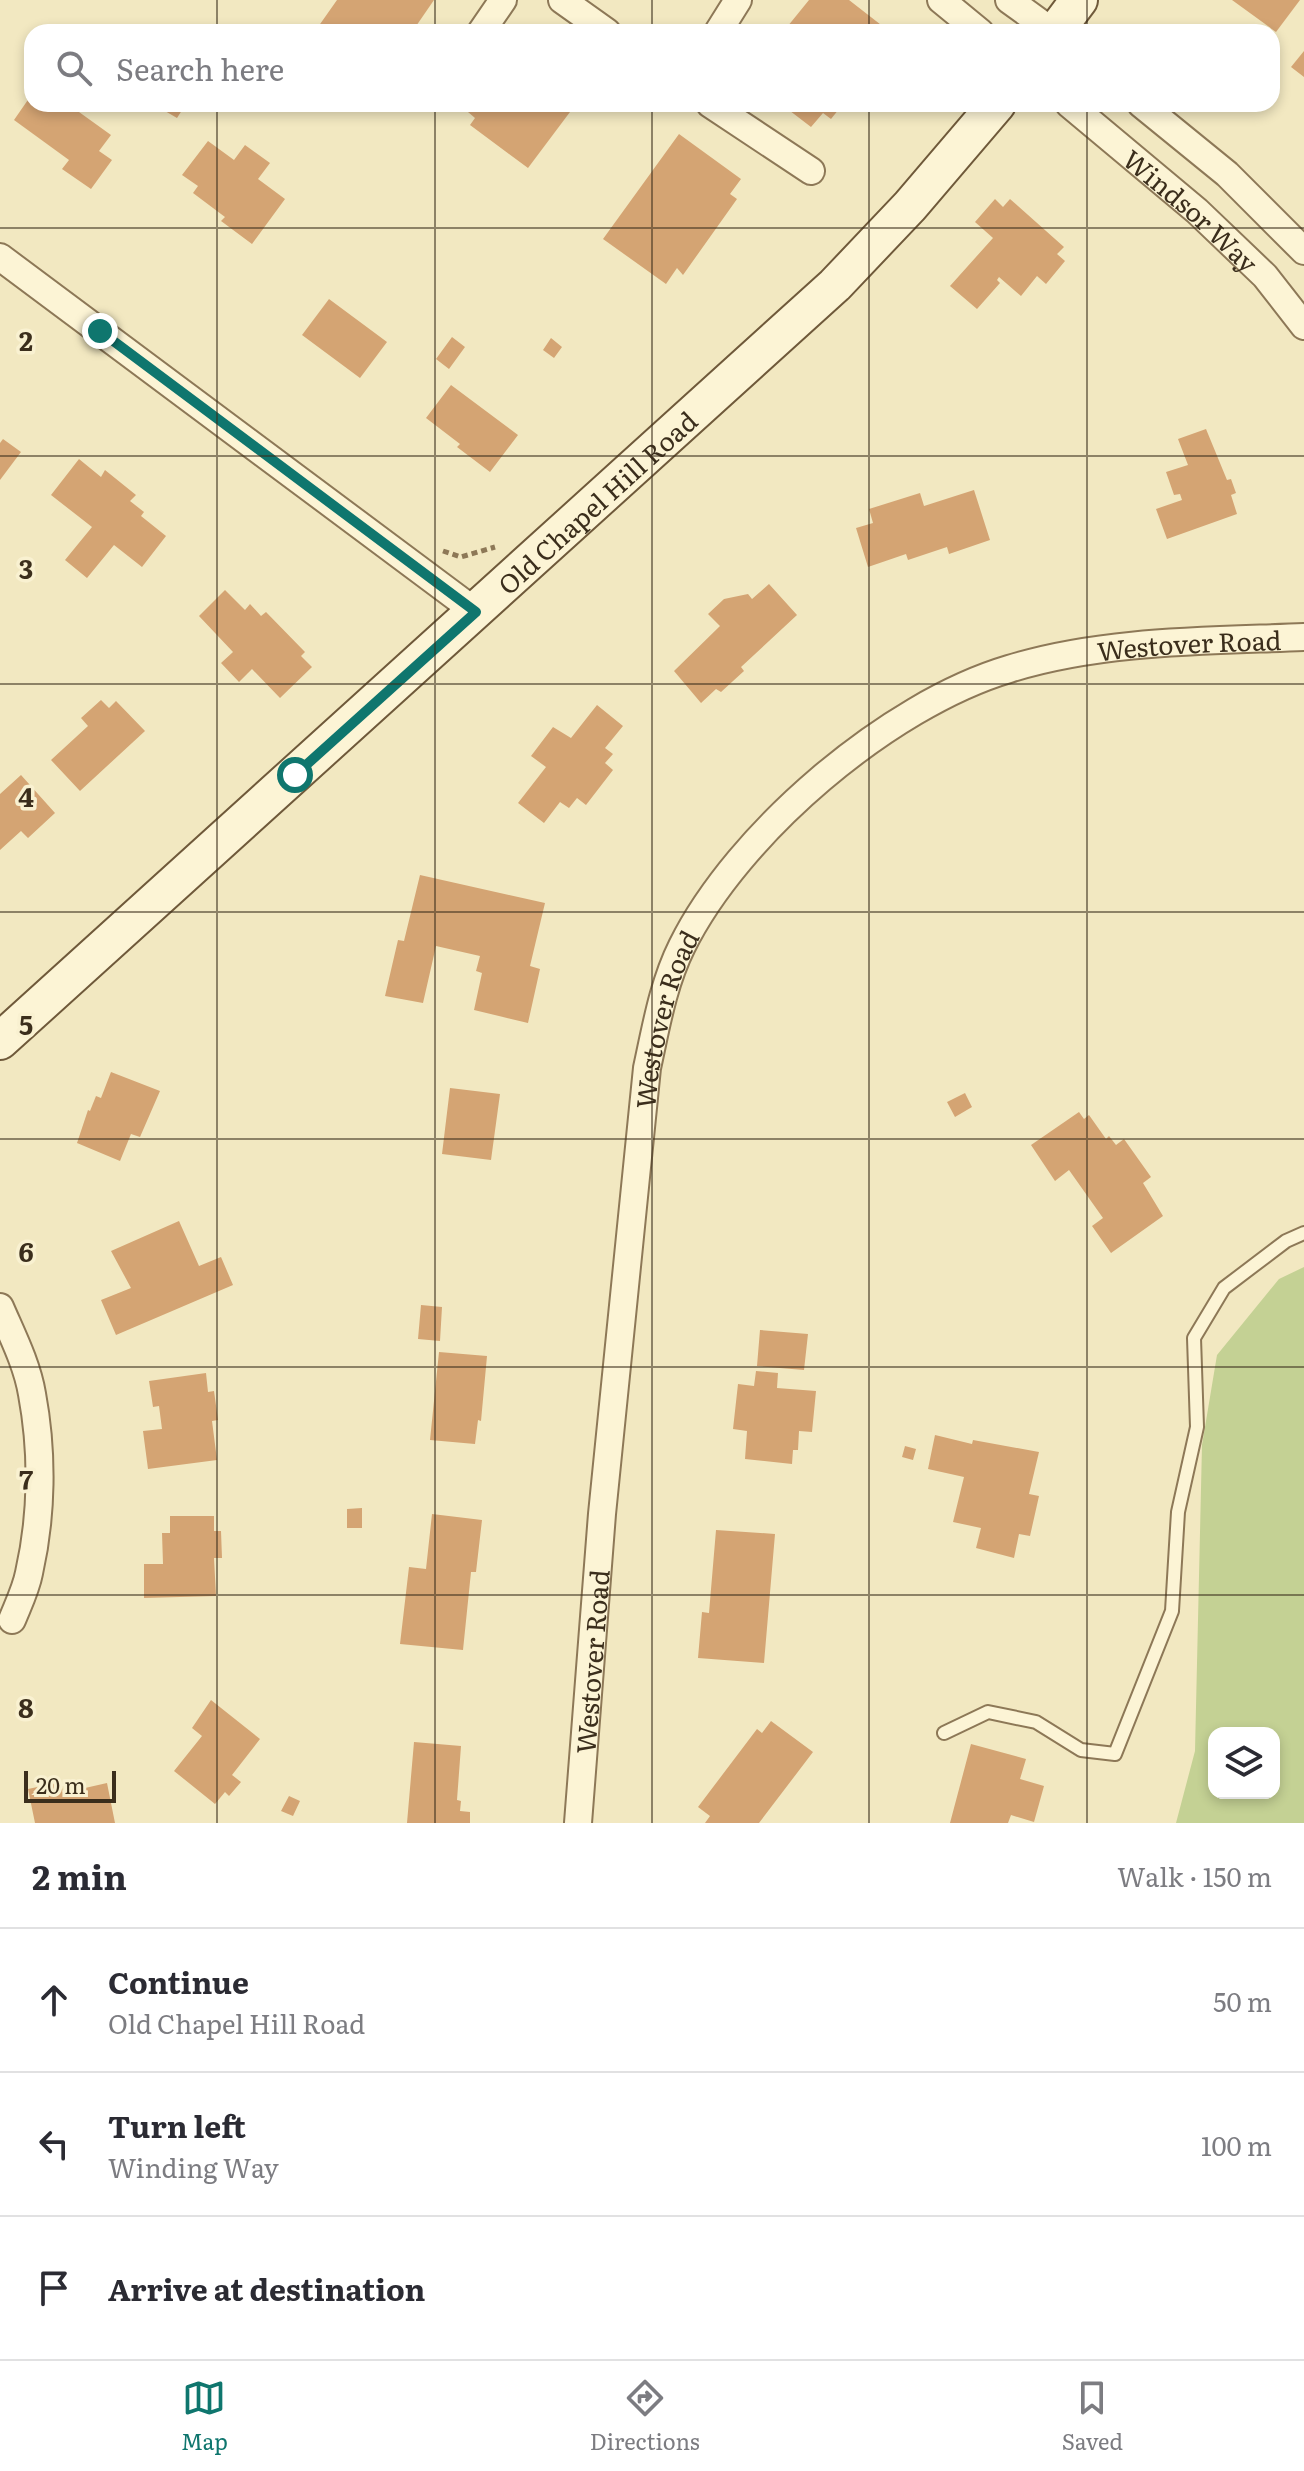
<!DOCTYPE html>
<meta charset="utf-8">
<style>
:root{--surface:#fff;--page:#f2f2f3;--text:#2b2b33;--muted:#7c7c81;--line:#e1e1e2;--accent:#0f766e}
body{margin:0;font-family:Literata,serif;background:var(--page);color:var(--text)}
.controls{position:absolute;right:24px;bottom:24px;display:grid;overflow:hidden;border-radius:16px;box-shadow:0 4px 12px #0003}
.controls button{width:72px;height:72px;display:grid;place-items:center;padding:0;border:0;border-bottom:2px solid var(--line);background:var(--surface);color:var(--text);font:40px sans-serif}
.scale{position:absolute;left:24px;bottom:20px;width:92px;box-sizing:border-box;padding-left:8px;border:4px solid #3b2e1c;border-top:0;font-size:22px;line-height:28px;white-space:nowrap;color:#3b2e1c;-webkit-text-stroke:6px #f9f1d1;paint-order:stroke}
.stop{position:absolute;width:24px;height:24px;margin:-18px;border:6px solid #0f766e;border-radius:50%;background:#fff}
.stop.end{background:#0f766e;border-color:#fff;box-shadow:0 2px 8px #0008}
.list{margin:0;padding:0;list-style:none}
h2{display:flex;justify-content:space-between;align-items:center;height:104px;margin:0;padding:0 32px;font-size:34px}
h2 small{font-size:26px;font-weight:400;color:var(--muted)}
.list li{display:grid;grid-template-columns:52px 1fr auto;gap:24px;align-items:center;box-sizing:border-box;height:144px;padding:0 32px;border-top:2px solid var(--line)}
.list b{display:block;font-size:30px;white-space:nowrap}
.list p{margin:0;font-size:26px;white-space:nowrap;color:var(--muted)}
.list em{font-size:26px;font-style:normal;color:var(--muted)}
.icon{flex:none;width:44px;height:44px;fill:none;stroke:currentColor;stroke-width:2;stroke-linecap:round;stroke-linejoin:round}
.map{position:relative;flex:none;width:1304px;height:1823px;overflow:hidden}
.search{position:absolute;background:var(--surface);box-shadow:0 4px 12px #0003;left:24px;right:24px;top:24px;height:88px;display:flex;align-items:center;gap:20px;box-sizing:border-box;padding:0 28px;border-radius:24px;color:var(--muted);font-size:30px}
.sheet{height:536px;background:var(--surface)}
nav{display:flex;justify-content:space-around;align-items:center;box-sizing:border-box;height:112px;border-top:2px solid var(--line);background:var(--surface);font-size:22px;color:var(--muted)}
nav a{display:grid;justify-items:center;gap:4px}
nav .on{color:var(--accent)}
.map>svg:first-child{display:block}
.green{fill:#c4d194;fill-rule:evenodd}
.building{fill:#d4a473}
.lines{fill:none;stroke-linecap:round;stroke-linejoin:round}
.lane-casing{stroke:#8d7857;stroke-width:16}
.street-casing{stroke:#8d7857;stroke-width:30}
.secondary-casing{stroke:#6f593a;stroke-width:40}
.path{stroke:#8d7857;stroke-width:5;stroke-dasharray:6 4;stroke-linecap:butt}
.lane{stroke:#fcf4d5;stroke-width:12}
.street{stroke:#fcf4d5;stroke-width:26}
.secondary{stroke:#fcf4d5;stroke-width:36}
.route{stroke:#0f766e;stroke-width:10}
.grid{fill:none;stroke:#3b2e1c;stroke-width:2;stroke-opacity:0.55}
.labels{text-anchor:middle;dominant-baseline:central;stroke-width:7;stroke-linejoin:round;paint-order:stroke}
.street-label{font-size:26px;fill:#3b2e1c;stroke:#f9f1d1}
.grid-label{font-size:26px;text-anchor:middle;font-weight:bold;fill:#3b2e1c;stroke:#f9f1d1;stroke-width:7;stroke-linejoin:round;paint-order:stroke}
</style>
<div class="map">
<svg width="1304" height="1823" viewBox="0 0 1304 1823">
<rect width="100%" height="100%" fill="#f2e8c1"/>
<path class="green" d="M 1304,1267 L 1304,1823 L 1176,1823 L 1195,1751 L 1202,1445 L 1217,1355 L 1279,1279 ZM 1274,1733 L 1274,1793 L 1214,1793 L 1214,1733 Z"/>
<path class="building" d="M 337,0 L 434,0 L 412,32 L 325,32 L 318,27 Z
M 809,0 L 849,0 L 885,28 L 882,32 L 783,32 Z
M 1232,0 L 1300,0 L 1276,32 Z
M 1304,51 L 1304,77 L 1291,67 Z
M 32,94 L 32,104 L 85,104 L 79,112 L 111,135 L 99,151 L 112,160 L 91,189 L 62,169 L 69,160 L 14,120 Z
M 169,104 L 186,104 L 177,118 L 165,111 Z
M 474,104 L 576,104 L 528,168 L 470,125 L 475,118 L 468,112 Z
M 781,104 L 843,104 L 831,119 L 823,113 L 811,127 Z
M 679,134 L 741,179 L 730,194 L 737,199 L 683,275 L 677,268 L 666,284 L 603,239 Z
M 208,141 L 234,160 L 245,145 L 270,163 L 258,179 L 285,199 L 252,244 L 221,221 L 225,217 L 193,193 L 198,186 L 182,175 Z
M 995,199 L 1003,207 L 1010,199 L 1064,247 L 1057,254 L 1065,261 L 1046,284 L 1037,276 L 1021,296 L 999,277 L 997,280 L 1000,283 L 977,309 L 950,286 L 993,238 L 975,222 Z
M 329,299 L 387,342 L 360,378 L 302,335 Z
M 452,337 L 465,347 L 449,369 L 436,359 Z
M 551,338 L 562,347 L 554,358 L 543,350 Z
M 451,385 L 518,435 L 490,472 L 457,447 L 460,444 L 426,418 Z
M 1206,429 L 1227,480 L 1231,479 L 1236,493 L 1231,495 L 1237,514 L 1167,539 L 1156,509 L 1182,500 L 1180,494 L 1174,495 L 1166,472 L 1188,465 L 1178,439 Z
M 3,439 L 21,452 L 0,480 L 0,443 Z
M 79,459 L 101,477 L 105,470 L 136,495 L 130,501 L 144,512 L 141,516 L 166,536 L 142,567 L 114,545 L 87,578 L 65,560 L 92,527 L 51,495 Z
M 974,490 L 990,540 L 949,554 L 947,547 L 908,560 L 906,554 L 868,567 L 856,528 L 873,523 L 869,509 L 920,493 L 924,506 Z
M 769,584 L 797,615 L 741,667 L 744,671 L 721,692 L 716,689 L 701,703 L 674,671 L 720,626 L 708,614 L 724,599 L 748,594 L 752,599 Z
M 225,590 L 245,610 L 250,604 L 261,616 L 266,612 L 305,652 L 301,656 L 312,667 L 280,698 L 252,669 L 239,682 L 221,663 L 233,652 L 199,616 Z
M 101,700 L 109,708 L 116,701 L 145,731 L 80,791 L 51,760 L 88,726 L 81,718 Z
M 597,705 L 623,726 L 605,748 L 613,754 L 605,763 L 613,770 L 586,805 L 577,798 L 569,808 L 560,802 L 544,823 L 518,803 L 546,767 L 531,756 L 553,727 L 571,738 Z
M 21,775 L 55,813 L 28,838 L 21,831 L 0,850 L 0,794 Z
M 420,875 L 545,903 L 530,966 L 540,969 L 528,1023 L 474,1010 L 482,973 L 476,971 L 480,956 L 436,946 L 423,1003 L 385,996 L 398,940 L 404,941 Z
M 111,1072 L 160,1091 L 140,1137 L 131,1134 L 120,1161 L 77,1143 L 88,1110 L 90,1111 L 96,1096 L 101,1098 Z
M 450,1088 L 500,1094 L 491,1160 L 442,1154 Z
M 965,1093 L 972,1107 L 955,1117 L 947,1102 Z
M 1079,1112 L 1084,1119 L 1089,1115 L 1106,1139 L 1109,1136 L 1116,1145 L 1124,1139 L 1151,1177 L 1143,1183 L 1163,1216 L 1111,1253 L 1092,1226 L 1103,1218 L 1069,1170 L 1055,1181 L 1031,1145 Z
M 179,1221 L 199,1266 L 221,1257 L 233,1285 L 116,1335 L 101,1300 L 131,1288 L 111,1251 Z
M 421,1305 L 442,1307 L 440,1341 L 418,1339 Z
M 760,1330 L 808,1334 L 804,1370 L 757,1366 Z
M 439,1352 L 487,1356 L 481,1421 L 478,1420 L 475,1444 L 430,1440 Z
M 756,1371 L 778,1373 L 777,1388 L 816,1391 L 812,1432 L 799,1431 L 798,1450 L 793,1450 L 792,1464 L 745,1459 L 747,1431 L 733,1429 L 738,1384 L 754,1386 Z
M 206,1373 L 208,1392 L 214,1391 L 218,1420 L 212,1421 L 217,1460 L 148,1469 L 143,1431 L 162,1429 L 159,1406 L 153,1407 L 149,1381 Z
M 935,1435 L 972,1444 L 973,1440 L 1039,1452 L 1029,1494 L 1039,1496 L 1030,1536 L 1019,1534 L 1014,1558 L 976,1548 L 981,1528 L 953,1522 L 964,1477 L 928,1469 Z
M 905,1446 L 916,1449 L 913,1460 L 902,1457 Z
M 362,1508 L 362,1528 L 347,1528 L 347,1509 Z
M 432,1514 L 482,1520 L 476,1572 L 471,1572 L 463,1650 L 400,1644 L 409,1567 L 426,1569 Z
M 170,1516 L 214,1516 L 214,1531 L 221,1531 L 222,1558 L 214,1558 L 216,1596 L 144,1598 L 144,1564 L 163,1564 L 162,1533 L 170,1533 Z
M 716,1530 L 775,1534 L 764,1663 L 698,1658 L 702,1612 L 709,1613 Z
M 211,1700 L 260,1739 L 232,1775 L 241,1782 L 229,1796 L 225,1792 L 215,1804 L 174,1771 L 202,1736 L 192,1728 Z
M 771,1721 L 813,1752 L 759,1823 L 705,1823 L 710,1816 L 698,1807 L 757,1729 L 762,1733 Z
M 414,1742 L 461,1746 L 457,1800 L 461,1801 L 460,1811 L 470,1812 L 470,1823 L 407,1823 Z
M 971,1744 L 1026,1759 L 1020,1779 L 1044,1786 L 1034,1822 L 1011,1815 L 1008,1823 L 950,1823 Z
M 61,1782 L 63,1793 L 107,1783 L 115,1823 L 35,1823 L 28,1789 Z
M 289,1796 L 300,1801 L 293,1816 L 281,1811 Z"/>
<g class="lines">
<defs>
<path id="lane" d="M 944,1733 L 988,1712 L 1036,1722 L 1081,1750 L 1115,1754 L 1172,1611 L 1178,1512 L 1197,1427 L 1194,1338 L 1224,1288 L 1286,1241 L 1304,1233"/>
<g id="street">
<path d="M 562,0 L 607,32"/>
<path d="M 941,0 L 980,32"/>
<path d="M 1009,0 L 1053,32"/>
<path d="M 481,32 L 503,0"/>
<path d="M 718,32 L 738,0"/>
<path d="M 710,104 L 811,171"/>
<path id="s1" d="M 1069,104 L 1197,211 L 1265,276 L 1304,326"/>
<path d="M 1141,104 L 1227,174 L 1304,251"/>
<path d="M 0,257 L 476,612"/>
<path d="M 0,1307 C 12,1335 27,1364 32,1394 C 43,1453 42,1516 29,1573 C 26,1589 18,1605 12,1620"/>
<path id="s2" d="M 578,1823 L 602,1514 L 647,1068 C 656,1027 663,984 682,946 C 738,833 888,705 1009,669 C 1101,640 1208,641 1304,637"/>
</g>
<g id="secondary">
<path d="M 1055,32 L 1079,0"/>
<path id="s3" d="M 0,1041 L 835,285 L 910,206 L 997,104"/>
</g>
</defs>
<use href="#lane" class="lane-casing"/>
<use href="#street" class="street-casing"/>
<use href="#secondary" class="secondary-casing"/>
<path class="path" d="M 443,551 L 461,557 L 495,547"/>
<use href="#lane" class="lane"/>
<use href="#street" class="street"/>
<use href="#secondary" class="secondary"/>
</g>
<g class="lines">
<path class="route" d="M 100,331 L 476,612 L 295,775"/>
</g>
<path class="grid" d="M 217,0 L 217,32M 435,0 L 435,32M 652,0 L 652,32M 869,0 L 869,32M 1087,0 L 1087,32M 217,104 L 217,1823M 435,104 L 435,1823M 652,104 L 652,1823M 869,104 L 869,1823M 1087,104 L 1087,1823M 0,228 L 1304,228M 0,456 L 1304,456M 0,684 L 1304,684M 0,912 L 1304,912M 0,1139 L 1304,1139M 0,1367 L 1304,1367M 0,1595 L 1304,1595"/>
<g class="labels">
<g class="street-label">
<text stroke="none"><textPath href="#s1" startOffset="162">Windsor Way</textPath></text>
<text stroke="none"><textPath href="#s3" startOffset="804">Old Chapel Hill Road</textPath></text>
<text stroke="none"><textPath href="#s2" startOffset="1506">Westover Road</textPath></text>
<text stroke="none"><textPath href="#s2" startOffset="810">Westover Road</textPath></text>
<text stroke="none"><textPath href="#s2" startOffset="162">Westover Road</textPath></text>
</g>
</g>
<g class="grid-label">
<text x="26" y="351">2</text>
<text x="26" y="579">3</text>
<text x="26" y="807">4</text>
<text x="26" y="1035">5</text>
<text x="26" y="1262">6</text>
<text x="26" y="1490">7</text>
<text x="26" y="1718">8</text>
</g>
</svg>
<div class="controls">
<button><svg class="icon" aria-label="layers" viewBox="0 0 24 24"><path d="M12 4l9 5-9 5-9-5zM3 14l9 5 9-5"/></svg></button>
</div>
<div class="scale">20 m</div>
<div class="stop" style="left:295px;top:775px"></div>
<div class="stop end" style="left:100px;top:331px"></div>
<div class="search"><svg class="icon" aria-label="search" viewBox="0 0 24 24"><circle cx="10" cy="10" r="6"/><path d="M15 15l6 6"/></svg>Search here</div>
</div>
<section class="sheet">
<h2>2 min<small>Walk · 150 m</small></h2>
<ul class="list">
<li><svg class="icon" aria-label="ahead" viewBox="0 0 24 24"><path d="M12 20V5M6 11l6-6 6 6"/></svg><div><b>Continue</b><p>Old Chapel Hill Road</p></div><em>50 m</em></li>
<li><svg class="icon" aria-label="left" viewBox="0 0 24 24"><path d="M17 20v-9H6M10 6l-5 5 5 5"/></svg><div><b>Turn left</b><p>Winding Way</p></div><em>100 m</em></li>
<li><svg class="icon" aria-label="arrive" viewBox="0 0 24 24"><path d="M6 21V4h12l-3 4 3 4H6"/></svg><div><b>Arrive at destination</b></div></li>
</ul>
</section>
<nav>
<a class="on"><svg class="icon" aria-label="map" viewBox="0 0 24 24"><path d="M3 6l6-2 6 2 6-2v14l-6 2-6-2-6 2zM9 4v14M15 6v14"/></svg>Map</a>
<a><svg class="icon" aria-label="directions" viewBox="0 0 24 24"><path d="M12 3l9 9-9 9-9-9zM9 14v-3h6M13 9l2 2-2 2"/></svg>Directions</a>
<a><svg class="icon" aria-label="saved" viewBox="0 0 24 24"><path d="M7 4h10v16l-5-4-5 4z"/></svg>Saved</a>
</nav>
